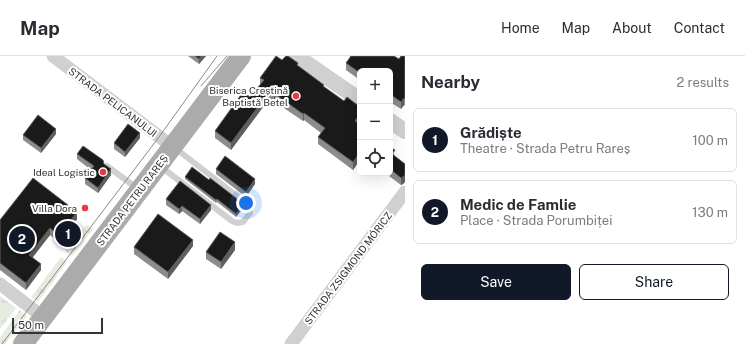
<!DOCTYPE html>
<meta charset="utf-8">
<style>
:root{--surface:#fff;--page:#f2f2f3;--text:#2b2b33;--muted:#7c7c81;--line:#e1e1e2;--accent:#111827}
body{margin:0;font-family:"Public Sans",sans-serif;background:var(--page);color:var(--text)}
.controls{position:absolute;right:12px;top:12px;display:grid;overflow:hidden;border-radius:6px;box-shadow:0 4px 16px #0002}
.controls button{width:36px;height:36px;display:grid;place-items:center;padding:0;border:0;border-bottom:1px solid var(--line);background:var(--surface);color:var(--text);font:20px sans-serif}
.scale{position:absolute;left:12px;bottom:10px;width:91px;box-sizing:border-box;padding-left:4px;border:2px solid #333;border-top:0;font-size:11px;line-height:14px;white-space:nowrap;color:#333;-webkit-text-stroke:3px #fff;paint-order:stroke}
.you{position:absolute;left:246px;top:147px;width:14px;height:14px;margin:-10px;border:3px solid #fff;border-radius:50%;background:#1a73e8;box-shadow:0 0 0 6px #1a73e833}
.badge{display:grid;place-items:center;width:26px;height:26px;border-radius:50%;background:var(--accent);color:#fff;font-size:13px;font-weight:700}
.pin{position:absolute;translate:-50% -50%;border:2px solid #fff;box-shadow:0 1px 4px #0006}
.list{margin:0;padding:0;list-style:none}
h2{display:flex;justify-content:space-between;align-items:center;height:52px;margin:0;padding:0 16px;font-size:17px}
h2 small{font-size:13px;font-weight:400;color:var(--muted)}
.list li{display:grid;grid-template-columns:26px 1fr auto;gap:12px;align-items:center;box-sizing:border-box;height:64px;margin:0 8px 8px;padding:0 8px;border:1px solid var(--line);border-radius:6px}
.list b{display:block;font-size:15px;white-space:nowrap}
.list p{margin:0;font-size:13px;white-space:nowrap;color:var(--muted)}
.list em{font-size:13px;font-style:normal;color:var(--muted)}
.actions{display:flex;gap:8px;padding:12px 16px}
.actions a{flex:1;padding:9px 0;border:1px solid var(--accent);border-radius:6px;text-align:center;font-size:14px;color:var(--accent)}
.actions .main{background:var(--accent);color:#fff}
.icon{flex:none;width:22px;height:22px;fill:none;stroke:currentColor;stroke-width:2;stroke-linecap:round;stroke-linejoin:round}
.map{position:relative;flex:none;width:405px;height:288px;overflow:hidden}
header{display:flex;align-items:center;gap:24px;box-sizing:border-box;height:56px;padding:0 20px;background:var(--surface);border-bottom:1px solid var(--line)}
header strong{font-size:19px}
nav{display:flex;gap:22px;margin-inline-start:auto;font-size:14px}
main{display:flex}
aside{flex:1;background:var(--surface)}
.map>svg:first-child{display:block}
.grass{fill:url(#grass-tufts)}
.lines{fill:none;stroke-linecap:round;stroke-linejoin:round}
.service{stroke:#d0d0d0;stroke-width:6}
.minor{stroke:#d0d0d0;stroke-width:13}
.tertiary{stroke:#d0d0d0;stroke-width:16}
.primary{stroke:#ababab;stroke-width:20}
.tram{stroke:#888;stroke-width:1}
.wall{fill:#8c8c8c}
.shaded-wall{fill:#5f5f5f}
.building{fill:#1a1a1a;stroke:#5f5f5f}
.poi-dot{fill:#e63946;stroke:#fff;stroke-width:1.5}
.labels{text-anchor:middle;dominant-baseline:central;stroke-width:4;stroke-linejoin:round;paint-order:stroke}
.poi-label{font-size:10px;fill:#333;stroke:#fff;text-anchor:end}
.street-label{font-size:10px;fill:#333;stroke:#fff}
</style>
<header>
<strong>Map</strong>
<nav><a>Home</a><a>Map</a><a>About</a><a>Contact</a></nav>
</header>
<main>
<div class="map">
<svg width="405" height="288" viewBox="0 0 405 288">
<defs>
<pattern id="grass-tufts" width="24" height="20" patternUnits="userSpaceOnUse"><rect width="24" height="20" fill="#e6ecdf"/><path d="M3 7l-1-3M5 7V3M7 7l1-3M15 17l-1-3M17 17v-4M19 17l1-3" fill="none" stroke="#c6cbc0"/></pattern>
</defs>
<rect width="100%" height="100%" fill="#fff"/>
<path class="grass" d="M 86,169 L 93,173 L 72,200 L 65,195 Z
M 61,201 L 67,206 L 38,246 L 31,241 Z
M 0,240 L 16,252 L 0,273 Z
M 20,254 L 27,260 L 5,288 L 0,288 L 0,281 Z"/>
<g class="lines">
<path class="service" d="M 107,110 L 138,133
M 160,110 L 232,165 L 237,167 L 243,166 L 250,157 L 250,152 L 246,147 L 175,92"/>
<path class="minor" d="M 53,0 L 173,91
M 0,228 L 43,261
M 291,288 L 405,136"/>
<path class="tertiary" d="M 296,0 L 360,44
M 390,65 L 405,75"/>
<path class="primary" d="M 23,288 L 241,0"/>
<path class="tram" d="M 201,30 L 227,0
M 2,288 L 159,81 L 217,0"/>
</g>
<path class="wall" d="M 188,0 L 206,0 L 199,8 Z
M 405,0 L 405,50 L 404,49 L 401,53 L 390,46 L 390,15 L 360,15 L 360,24 L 346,14 L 346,7 L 399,3 Z
M 282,4 L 298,10 L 324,31 L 360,68 L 360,104 L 353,114 L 318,88 L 318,81 L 321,77 L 304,64 L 303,65 L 275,46 L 274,47 L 269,43 L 231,94 L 215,82 L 215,75 L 250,41 L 260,29 L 260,22 Z
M 56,78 L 41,97 L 23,84 L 23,79 Z
M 140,82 L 125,101 L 114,93 L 114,87 Z
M 390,91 L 395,100 L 405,108 L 405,126 L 403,128 L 401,129 L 389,120 L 389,117 L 390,117 Z
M 77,98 L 104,108 L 111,119 L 98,137 L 85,128 L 85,122 L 91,114 L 77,103 Z
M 216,113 L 255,128 L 246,141 L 216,118 Z
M 185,121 L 240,147 L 243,152 L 236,161 L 217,146 L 216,147 L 185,123 Z
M 166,143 L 211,154 L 200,168 L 182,155 L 179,158 L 166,149 Z
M 77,163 L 59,186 L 50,179 L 33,201 L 41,214 L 26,234 L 0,214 L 0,164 Z
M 193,190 L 168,223 L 134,198 L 134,191 Z
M 235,194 L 221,213 L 206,203 L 206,196 Z"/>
<path class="shaded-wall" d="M 201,0 L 206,0 L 199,8 L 199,3 Z
M 269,36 L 269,43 L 231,94 L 231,87 Z
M 275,38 L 275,46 L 274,47 L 274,40 Z
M 404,42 L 404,49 L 401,53 L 401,46 Z
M 304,57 L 304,64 L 303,65 L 303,58 Z
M 360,58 L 360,65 L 355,72 L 355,65 Z
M 56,73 L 56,78 L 41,97 L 41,92 Z
M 140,77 L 140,82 L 125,101 L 125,96 Z
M 360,97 L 360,104 L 353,114 L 353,106 Z
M 111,113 L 111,119 L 98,137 L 98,132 Z
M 405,119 L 405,126 L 403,128 L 401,129 L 401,122 Z
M 255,123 L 255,128 L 246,141 L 246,136 Z
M 211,149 L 211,154 L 200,168 L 200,163 Z
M 182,150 L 182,155 L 179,158 L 179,153 Z
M 243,150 L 243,152 L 236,161 L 236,158 Z
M 77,156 L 77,163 L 59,186 L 59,180 Z
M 50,172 L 50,179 L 29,206 L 29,199 Z
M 193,184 L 193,190 L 168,223 L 168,216 Z
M 235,186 L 235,194 L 221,213 L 221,206 Z
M 41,208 L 41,214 L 26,234 L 26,227 Z"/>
<path class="building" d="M 195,0 L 201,0 L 199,3 Z
M 276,0 L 282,4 L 286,0 L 288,0 L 298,7 L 297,9 L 324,29 L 323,30 L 344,45 L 347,41 L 360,51 L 360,58 L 355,65 L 360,68 L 360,97 L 353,106 L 318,81 L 325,72 L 304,57 L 303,58 L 275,38 L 274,40 L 269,36 L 231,87 L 215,75 L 243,36 L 250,41 L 264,24 L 260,22 Z
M 351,0 L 394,0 L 399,3 L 401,0 L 405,0 L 405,43 L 404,42 L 401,46 L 390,38 L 390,15 L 360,15 L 360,17 L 346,7 Z
M 38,59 L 56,73 L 41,92 L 23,79 Z
M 128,68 L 140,77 L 125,96 L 114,87 Z
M 83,90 L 103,104 L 104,108 L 111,113 L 98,132 L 85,122 L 94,110 L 77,98 Z
M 390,91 L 395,94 L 392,98 L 405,108 L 405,119 L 403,121 L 401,122 L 390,113 Z
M 225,100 L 255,123 L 246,136 L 216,113 Z
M 192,111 L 209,124 L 210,122 L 240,145 L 239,147 L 243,150 L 236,158 L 217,143 L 216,144 L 185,121 Z
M 33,122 L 77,156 L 59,180 L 50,172 L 29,199 L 41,208 L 26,227 L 0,207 L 0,164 Z
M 180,125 L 211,149 L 200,163 L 182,150 L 179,153 L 166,143 Z
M 158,158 L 193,184 L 168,216 L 134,191 Z
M 220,176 L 235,186 L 221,206 L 206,196 Z"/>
<g class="poi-dot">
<circle cx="296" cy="40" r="4"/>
<circle cx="103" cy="116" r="4"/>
<circle cx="85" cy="152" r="4"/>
</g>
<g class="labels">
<g class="poi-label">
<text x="288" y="34">Biserica Creștină<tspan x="288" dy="12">Baptistă Betel</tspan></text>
<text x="95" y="116">Ideal Logistic</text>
<text x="77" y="152">Villa Dora</text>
</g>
<g class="street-label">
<text transform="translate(113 46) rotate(37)">STRADA PELICANULUI</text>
<text transform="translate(132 144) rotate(-53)">STRADA PETRU RAREȘ</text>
<text transform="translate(348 212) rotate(-53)">STRADA ZSIGMOND MÓRICZ</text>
</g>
</g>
</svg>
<div class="controls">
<button>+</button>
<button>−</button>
<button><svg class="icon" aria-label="locate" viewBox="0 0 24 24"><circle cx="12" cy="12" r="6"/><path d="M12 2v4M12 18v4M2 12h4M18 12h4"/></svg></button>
</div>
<div class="scale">50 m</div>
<div class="you"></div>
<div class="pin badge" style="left:68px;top:178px">1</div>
<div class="pin badge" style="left:22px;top:183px">2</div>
</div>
<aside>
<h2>Nearby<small>2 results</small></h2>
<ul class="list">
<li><span class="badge">1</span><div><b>Grădiște</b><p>Theatre · Strada Petru Rareș</p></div><em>100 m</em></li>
<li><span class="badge">2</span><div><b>Medic de Famlie</b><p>Place · Strada Porumbiței</p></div><em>130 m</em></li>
</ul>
<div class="actions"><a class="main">Save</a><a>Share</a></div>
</aside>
</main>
